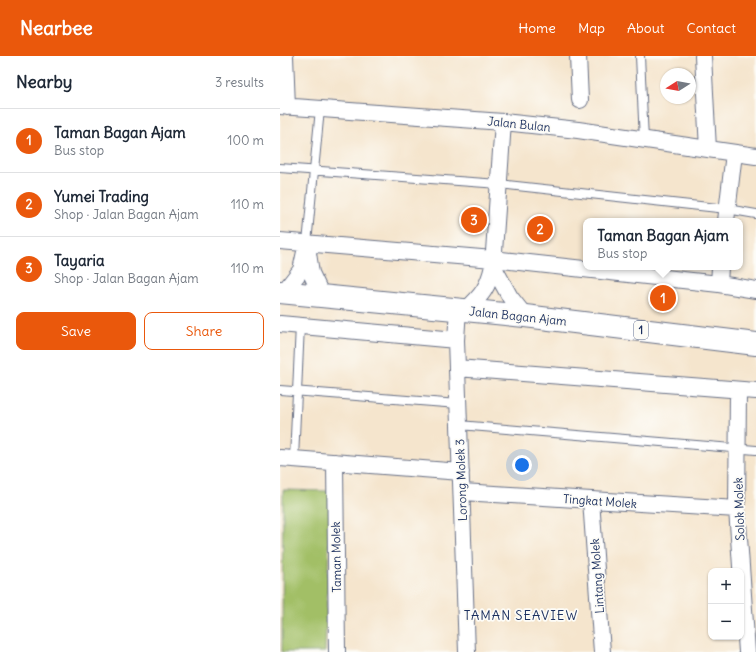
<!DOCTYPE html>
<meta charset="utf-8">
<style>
:root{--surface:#fff;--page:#f2f2f3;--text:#1f2937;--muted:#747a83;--line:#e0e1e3;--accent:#ea580c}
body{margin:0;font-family:Delius,sans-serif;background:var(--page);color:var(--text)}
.controls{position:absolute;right:12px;bottom:12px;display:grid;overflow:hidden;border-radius:8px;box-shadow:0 1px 3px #0004}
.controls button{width:36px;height:36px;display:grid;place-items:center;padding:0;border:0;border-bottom:1px solid var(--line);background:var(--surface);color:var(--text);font:20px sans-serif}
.compass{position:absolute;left:380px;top:12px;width:36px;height:36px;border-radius:50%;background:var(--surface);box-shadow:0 1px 3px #0004;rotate:259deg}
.you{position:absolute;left:242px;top:409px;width:14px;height:14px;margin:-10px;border:3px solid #fff;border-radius:50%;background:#1a73e8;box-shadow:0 0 0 6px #1a73e833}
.badge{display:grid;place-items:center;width:26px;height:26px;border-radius:50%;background:var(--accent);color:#fff;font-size:13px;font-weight:700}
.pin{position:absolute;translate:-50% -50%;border:2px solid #fff;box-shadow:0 1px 4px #0006}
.popup{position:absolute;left:303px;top:162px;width:160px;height:52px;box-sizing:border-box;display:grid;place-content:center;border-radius:8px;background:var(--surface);filter:drop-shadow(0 1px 3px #0005);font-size:13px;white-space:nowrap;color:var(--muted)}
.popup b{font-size:15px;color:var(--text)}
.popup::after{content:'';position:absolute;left:50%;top:100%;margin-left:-8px;border:8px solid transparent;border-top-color:var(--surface)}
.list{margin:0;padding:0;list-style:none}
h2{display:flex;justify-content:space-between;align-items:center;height:52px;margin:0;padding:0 16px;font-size:17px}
h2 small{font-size:13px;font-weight:400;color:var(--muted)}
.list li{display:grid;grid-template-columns:26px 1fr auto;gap:12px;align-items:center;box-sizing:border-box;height:64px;padding:0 16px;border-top:1px solid var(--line)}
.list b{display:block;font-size:15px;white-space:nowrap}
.list p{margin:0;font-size:13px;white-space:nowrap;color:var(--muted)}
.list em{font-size:13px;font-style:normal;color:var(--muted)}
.actions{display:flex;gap:8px;padding:12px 16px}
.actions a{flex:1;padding:9px 0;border:1px solid var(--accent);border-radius:8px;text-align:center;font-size:14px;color:var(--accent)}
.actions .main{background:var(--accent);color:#fff}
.map{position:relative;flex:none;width:476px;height:596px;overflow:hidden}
header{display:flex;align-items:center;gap:24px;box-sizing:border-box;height:56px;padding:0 20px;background:var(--accent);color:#fff}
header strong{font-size:19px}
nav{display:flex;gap:22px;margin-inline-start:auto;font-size:14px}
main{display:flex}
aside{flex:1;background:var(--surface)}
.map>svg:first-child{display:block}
.green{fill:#a2bf66;stroke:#5e7762}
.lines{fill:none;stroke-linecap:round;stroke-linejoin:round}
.lane-casing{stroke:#676f85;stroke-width:10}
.street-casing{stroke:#676f85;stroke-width:18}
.primary-casing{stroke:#676f85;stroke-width:24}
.lane{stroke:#fff;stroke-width:8}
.street{stroke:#fff;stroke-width:16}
.primary{stroke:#fff;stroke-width:22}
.labels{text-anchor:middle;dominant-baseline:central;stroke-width:3.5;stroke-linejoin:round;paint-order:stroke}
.shield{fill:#fdfcf7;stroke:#5f6c8c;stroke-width:1}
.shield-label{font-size:11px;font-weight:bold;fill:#1b2f5e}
.street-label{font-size:12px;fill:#1b2f5e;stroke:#fdfcf7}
.neighbourhood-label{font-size:13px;letter-spacing:1px;fill:#1b2f5e;stroke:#fdfcf7}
</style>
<header>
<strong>Nearbee</strong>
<nav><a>Home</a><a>Map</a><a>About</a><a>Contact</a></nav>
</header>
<main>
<aside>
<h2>Nearby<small>3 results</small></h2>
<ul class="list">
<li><span class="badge">1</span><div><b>Taman Bagan Ajam</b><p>Bus stop</p></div><em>100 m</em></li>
<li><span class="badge">2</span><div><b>Yumei Trading</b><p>Shop · Jalan Bagan Ajam</p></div><em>110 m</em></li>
<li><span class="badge">3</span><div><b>Tayaria</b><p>Shop · Jalan Bagan Ajam</p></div><em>110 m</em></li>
</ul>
<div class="actions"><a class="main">Save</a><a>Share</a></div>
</aside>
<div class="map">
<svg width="476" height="596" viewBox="0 0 476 596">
<rect width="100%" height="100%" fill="#fdfcf7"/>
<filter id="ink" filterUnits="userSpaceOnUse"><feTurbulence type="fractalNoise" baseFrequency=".025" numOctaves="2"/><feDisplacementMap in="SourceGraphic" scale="8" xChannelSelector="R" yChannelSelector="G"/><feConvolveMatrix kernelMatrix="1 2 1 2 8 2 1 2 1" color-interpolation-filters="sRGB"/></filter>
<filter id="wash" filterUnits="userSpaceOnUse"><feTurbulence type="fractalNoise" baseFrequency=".012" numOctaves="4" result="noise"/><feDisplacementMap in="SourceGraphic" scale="16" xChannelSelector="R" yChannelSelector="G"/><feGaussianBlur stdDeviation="0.9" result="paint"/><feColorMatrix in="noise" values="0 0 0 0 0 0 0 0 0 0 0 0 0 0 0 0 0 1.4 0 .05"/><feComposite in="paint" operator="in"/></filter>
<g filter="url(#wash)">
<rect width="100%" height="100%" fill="#f5e5cd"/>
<path class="green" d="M 3,434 L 51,435 L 45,596 L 2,596 Z"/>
</g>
<g filter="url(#ink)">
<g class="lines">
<defs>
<path id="lane" d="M 360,0 L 364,84
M 0,112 L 219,128 L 447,153 L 476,158
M 27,187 L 40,53
M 0,334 L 178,348
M 179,369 L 476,394
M 14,403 L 20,269"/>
<path id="street" d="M 5,0 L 7,51
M 298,0 L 300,44
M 423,0 L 428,93
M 0,50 L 223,66 L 298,74 L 476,100
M 446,165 L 454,97
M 0,185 L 213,203 L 439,228 L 476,234
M 28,197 L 31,217 L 42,240
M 213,210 L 230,241 L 245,260
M 439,228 L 440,211
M 3,237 L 21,214 L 27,187
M 178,253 L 176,284 L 187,596
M 186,254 C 202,239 208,232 213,210 L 223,66
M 0,268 L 176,284
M 177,312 L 476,335
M 458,334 L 457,453 L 467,596
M 0,402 L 181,416
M 55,406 L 57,596
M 182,436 L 457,453
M 311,444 L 322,596"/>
<path id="primary" d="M 0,236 L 245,260 L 476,288"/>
</defs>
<use href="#lane" class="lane-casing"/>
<use href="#street" class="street-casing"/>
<use href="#primary" class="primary-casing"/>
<use href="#lane" class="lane"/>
<use href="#street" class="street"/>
<use href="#primary" class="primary"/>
</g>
</g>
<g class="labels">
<rect class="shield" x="354" y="265" width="14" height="18" rx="3"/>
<g class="shield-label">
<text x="361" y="274">1</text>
</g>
<g class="street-label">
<text transform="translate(239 68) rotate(6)">Jalan Bulan</text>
<text transform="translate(238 260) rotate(6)">Jalan Bagan Ajam</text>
<text transform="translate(181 424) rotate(-92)">Lorong Molek 3</text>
<text transform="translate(320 445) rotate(4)">Tingkat Molek</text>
<text transform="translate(459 453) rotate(-92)">Solok Molek</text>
<text transform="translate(56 501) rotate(-91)">Taman Molek</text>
<text transform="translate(317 520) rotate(-94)">Lintang Molek</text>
</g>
<g class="neighbourhood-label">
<text x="241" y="559">TAMAN SEAVIEW</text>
</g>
</g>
</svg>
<div class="controls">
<button>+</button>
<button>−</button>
</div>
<svg class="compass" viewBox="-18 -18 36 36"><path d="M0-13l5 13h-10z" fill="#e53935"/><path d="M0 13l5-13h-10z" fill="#747a83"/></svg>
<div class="you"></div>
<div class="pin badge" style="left:383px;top:242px">1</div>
<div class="popup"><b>Taman Bagan Ajam</b>Bus stop</div>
<div class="pin badge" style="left:260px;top:173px">2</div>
<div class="pin badge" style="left:194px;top:164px">3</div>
</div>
</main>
